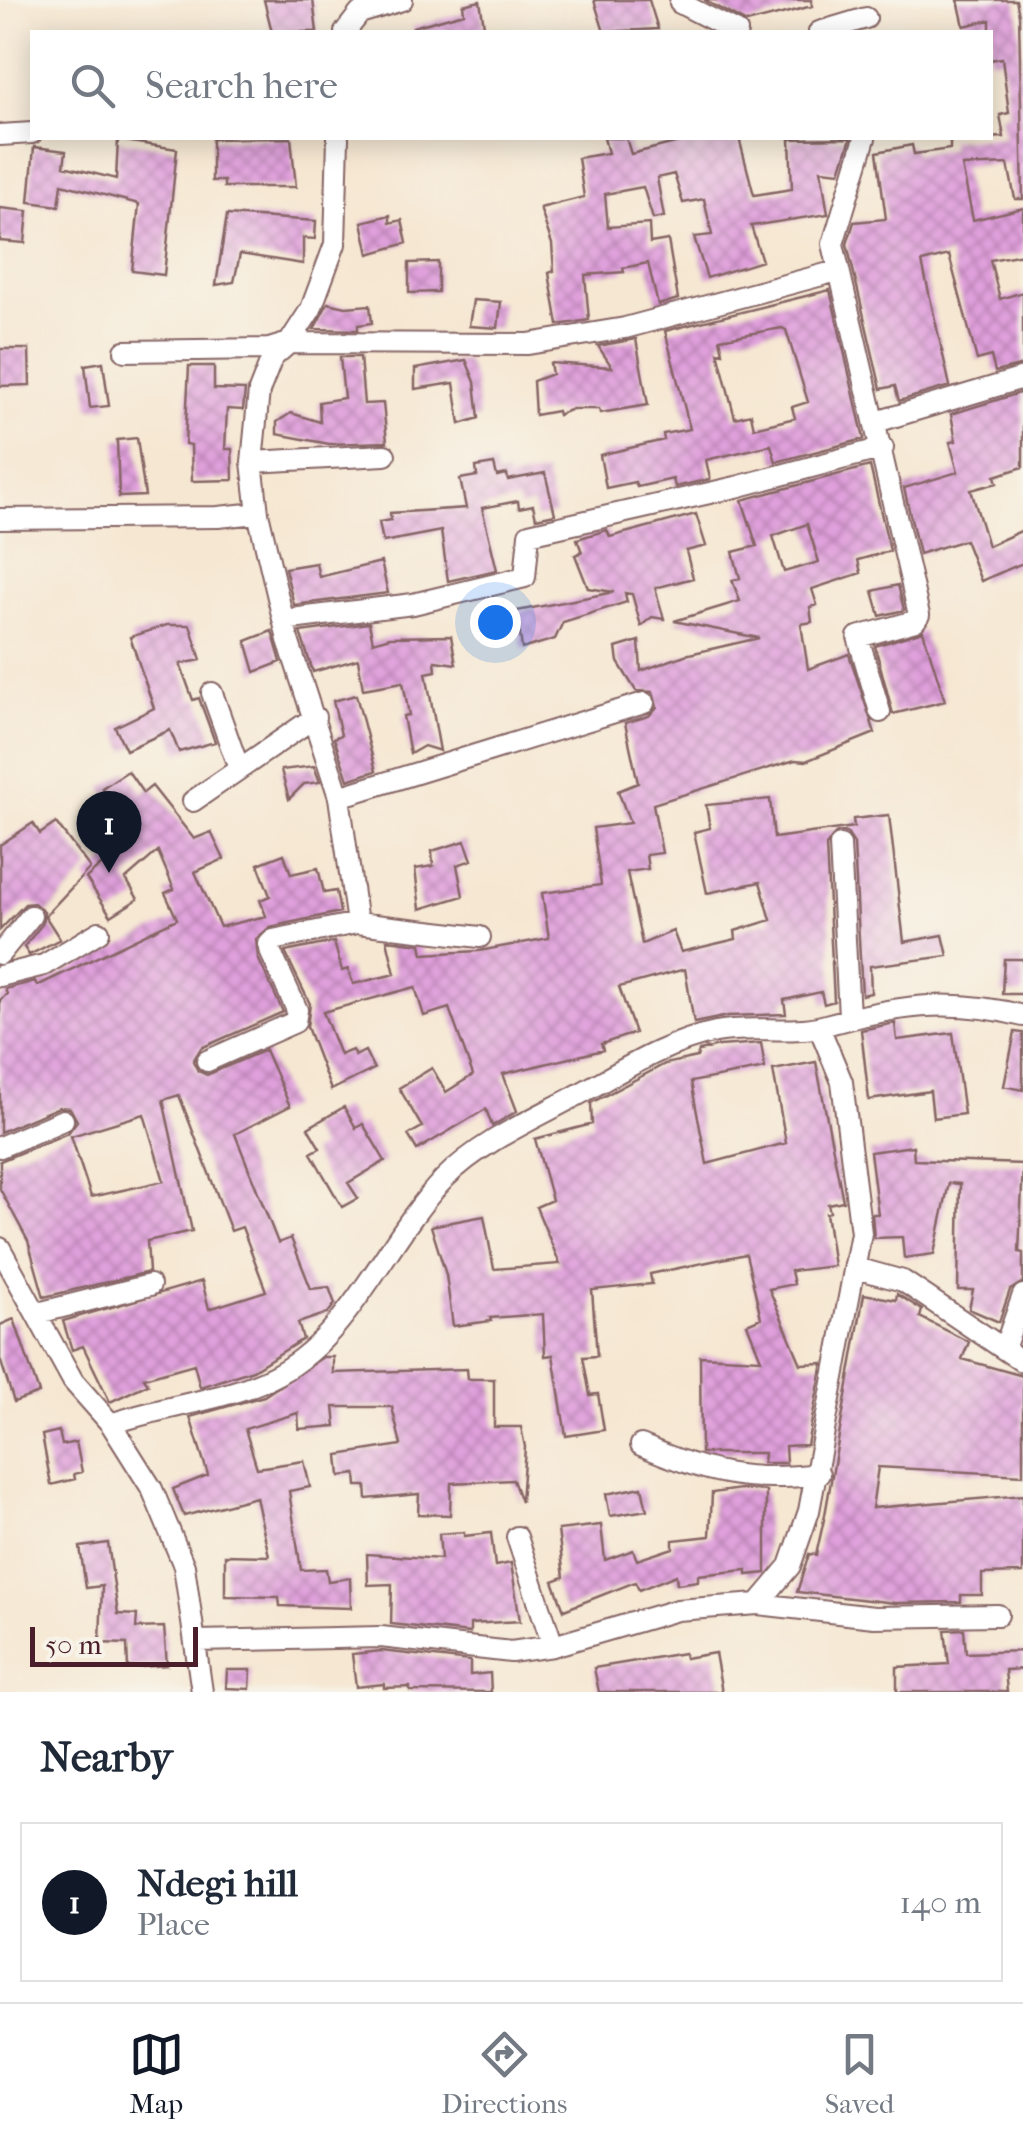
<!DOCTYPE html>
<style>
:root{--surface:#fff;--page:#f2f2f3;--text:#1f2937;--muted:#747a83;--line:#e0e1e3;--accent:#111827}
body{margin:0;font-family:"IM FELL French Canon",serif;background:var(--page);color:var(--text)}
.scale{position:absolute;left:30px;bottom:25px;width:168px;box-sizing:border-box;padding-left:10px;border:5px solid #4a1f2b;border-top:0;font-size:28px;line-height:35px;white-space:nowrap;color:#4a1f2b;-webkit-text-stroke:8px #f7f3e8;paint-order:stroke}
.you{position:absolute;left:495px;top:622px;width:35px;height:35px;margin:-25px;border:8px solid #fff;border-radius:50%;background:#1a73e8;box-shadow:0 0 0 15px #1a73e833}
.badge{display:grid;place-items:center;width:65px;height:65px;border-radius:50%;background:var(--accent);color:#fff;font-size:32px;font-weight:700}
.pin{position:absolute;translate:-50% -82px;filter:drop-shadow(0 2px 5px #0008)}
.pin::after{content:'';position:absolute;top:52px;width:35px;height:30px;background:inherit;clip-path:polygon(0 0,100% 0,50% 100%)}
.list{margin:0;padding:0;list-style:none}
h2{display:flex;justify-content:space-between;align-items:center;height:130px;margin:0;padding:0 40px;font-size:42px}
h2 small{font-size:32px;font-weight:400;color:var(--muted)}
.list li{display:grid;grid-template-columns:65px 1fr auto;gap:30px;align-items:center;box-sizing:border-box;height:160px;margin:0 20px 20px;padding:0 20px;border:2px solid var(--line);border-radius:0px}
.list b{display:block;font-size:38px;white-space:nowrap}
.list p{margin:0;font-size:32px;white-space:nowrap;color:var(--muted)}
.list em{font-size:32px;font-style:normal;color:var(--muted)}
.icon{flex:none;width:55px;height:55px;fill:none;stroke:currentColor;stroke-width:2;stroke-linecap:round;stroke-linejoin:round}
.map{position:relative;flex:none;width:1023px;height:1692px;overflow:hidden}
.search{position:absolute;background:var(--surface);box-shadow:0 5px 25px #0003;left:30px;right:30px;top:30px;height:110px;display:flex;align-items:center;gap:25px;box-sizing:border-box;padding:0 35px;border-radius:0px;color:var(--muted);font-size:38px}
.sheet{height:310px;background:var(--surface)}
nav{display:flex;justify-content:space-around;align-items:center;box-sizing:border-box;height:140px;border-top:2px solid var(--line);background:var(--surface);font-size:28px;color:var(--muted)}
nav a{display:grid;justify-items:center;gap:5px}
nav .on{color:var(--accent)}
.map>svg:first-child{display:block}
.building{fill:url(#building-cross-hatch);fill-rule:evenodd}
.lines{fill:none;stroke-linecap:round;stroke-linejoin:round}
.street-casing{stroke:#866565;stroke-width:24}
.street{stroke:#fff;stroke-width:20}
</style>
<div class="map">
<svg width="1023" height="1692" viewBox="0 0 1023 1692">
<defs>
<pattern id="building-cross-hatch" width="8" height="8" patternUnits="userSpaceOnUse" patternTransform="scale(2.5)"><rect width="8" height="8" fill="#e0a0dc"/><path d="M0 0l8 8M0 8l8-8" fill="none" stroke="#b882b3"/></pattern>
</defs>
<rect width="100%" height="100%" fill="#f7f3e8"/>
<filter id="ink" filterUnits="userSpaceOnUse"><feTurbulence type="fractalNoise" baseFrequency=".01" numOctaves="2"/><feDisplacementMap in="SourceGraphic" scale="20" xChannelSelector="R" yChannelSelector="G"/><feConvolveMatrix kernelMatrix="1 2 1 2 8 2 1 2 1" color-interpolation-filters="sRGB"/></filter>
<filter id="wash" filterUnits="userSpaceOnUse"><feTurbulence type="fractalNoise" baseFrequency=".0048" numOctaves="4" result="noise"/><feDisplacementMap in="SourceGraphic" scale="40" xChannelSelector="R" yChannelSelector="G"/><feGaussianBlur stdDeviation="2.25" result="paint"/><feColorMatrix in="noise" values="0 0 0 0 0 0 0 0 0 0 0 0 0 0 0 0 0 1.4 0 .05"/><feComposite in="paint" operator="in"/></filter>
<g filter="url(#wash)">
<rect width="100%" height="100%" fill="#f6e7d2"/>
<g id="blocks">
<path class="building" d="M 264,0 L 313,0 L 317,32 L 272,32 Z
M 594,0 L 649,0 L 658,29 L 604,32 Z
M 704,0 L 811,0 L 812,6 L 747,23 Z
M 958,0 L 1016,0 L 1019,15 L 1023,199 L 1015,199 L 1008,164 L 962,166 L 973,220 L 1023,208 L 1023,254 L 990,260 L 1000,299 L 1023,292 L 1023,365 L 995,372 L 991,356 L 977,360 L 949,255 L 922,262 L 950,386 L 899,401 L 895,386 L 881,389 L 847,244 L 854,222 L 886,219 L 877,152 L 912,145 L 914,154 L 950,149 L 950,140 L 1004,137 L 1000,115 L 1009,113 L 1002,58 L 990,60 L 990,20 L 964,26 Z
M 480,1 L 485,32 L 414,32 L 413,27 L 464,13 L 463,5 Z
M 291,138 L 296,187 L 224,187 L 224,181 L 212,181 L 212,139 Z
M 604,138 L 626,138 L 631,154 L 695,138 L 739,138 L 754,195 L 792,189 L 790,139 L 851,138 L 840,172 L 821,170 L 828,214 L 751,226 L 762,261 L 707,278 L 694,237 L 712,235 L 704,199 L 683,203 L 674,174 L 657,178 L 664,217 L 653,219 L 643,187 L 605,194 L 608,227 L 649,224 L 650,243 L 668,240 L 678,299 L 658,305 L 648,263 L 623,268 L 624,272 L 585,275 L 589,320 L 558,325 L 549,273 L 554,271 L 552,244 L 540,208 L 584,197 L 578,158 L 608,153 Z
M 118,140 L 177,149 L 164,275 L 132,271 L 139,204 L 62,184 L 59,206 L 29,202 L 34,147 L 66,151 L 64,166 L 116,179 Z
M 0,208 L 28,211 L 25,243 L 0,241 Z
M 227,215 L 316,221 L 315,239 L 303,238 L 303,264 L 240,254 L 234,282 L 216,285 Z
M 390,215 L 390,223 L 402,220 L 407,243 L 369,254 L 362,222 Z
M 438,262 L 438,292 L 409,293 L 409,263 Z
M 830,290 L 864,439 L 776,462 L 771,445 L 706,460 L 710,479 L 675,487 L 673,479 L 637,487 L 635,482 L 606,488 L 600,455 L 664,440 L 663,434 L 690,429 L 665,331 ZM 782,328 L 786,330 L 808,402 L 792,407 L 795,418 L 754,428 L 751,414 L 735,418 L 718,352 L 723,353 L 720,339 Z
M 473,300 L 501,302 L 498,328 L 469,326 Z
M 328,303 L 346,307 L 370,305 L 372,323 L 358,325 L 358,330 L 314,329 Z
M 636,339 L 648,405 L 600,413 L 599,409 L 572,409 L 558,415 L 557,411 L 535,415 L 533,381 L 552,374 L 550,363 L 612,367 L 598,346 Z
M 0,349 L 29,349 L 30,385 L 0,386 Z
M 340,357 L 360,357 L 364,404 L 383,403 L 387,442 L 329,444 L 277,434 L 277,422 L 291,413 L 320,422 L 319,402 L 344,398 Z
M 466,360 L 475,382 L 479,418 L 460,424 L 454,383 L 415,389 L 415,369 Z
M 103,362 L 109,406 L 90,408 L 85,365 Z
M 189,366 L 214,366 L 214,389 L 245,390 L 243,410 L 227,409 L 225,449 L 232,449 L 233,480 L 192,481 L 191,445 L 185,444 Z
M 1023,392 L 1023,467 L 995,476 L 997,483 L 971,490 L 988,546 L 1023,530 L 1023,563 L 981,581 L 965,540 L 919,554 L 904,488 L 958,472 L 950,442 L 956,441 L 951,414 Z
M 137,438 L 145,496 L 119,497 L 117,440 Z
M 494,464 L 497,476 L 507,474 L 508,480 L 545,473 L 555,514 L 536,518 L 533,505 L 519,508 L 518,501 L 482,508 L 497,570 L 448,581 L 441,531 L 383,542 L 379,522 L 391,520 L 390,513 L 466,508 L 460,479 L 477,476 L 476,467 Z
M 870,466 L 890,551 L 858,560 L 861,573 L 812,589 L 817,605 L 810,607 L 812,622 L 801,624 L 808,669 L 849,654 L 875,733 L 806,761 L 795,760 L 653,804 L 662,853 L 646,855 L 648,869 L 627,872 L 642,944 L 673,931 L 681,952 L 736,939 L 735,931 L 771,920 L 760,882 L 707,893 L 694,832 L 710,828 L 706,805 L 770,799 L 774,838 L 854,827 L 853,819 L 889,815 L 904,942 L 943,935 L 948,956 L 870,966 L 871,993 L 862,995 L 854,844 L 847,833 L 838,831 L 826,846 L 834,1001 L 824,1004 L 821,992 L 784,1000 L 786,1014 L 728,1016 L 694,1023 L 685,969 L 619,987 L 635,1033 L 601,1044 L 603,1050 L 503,1074 L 517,1111 L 492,1126 L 486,1109 L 417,1150 L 408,1135 L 422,1127 L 399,1088 L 432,1068 L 446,1092 L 473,1075 L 449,1008 L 424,1016 L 415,987 L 323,1012 L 340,1055 L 352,1050 L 355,1056 L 365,1051 L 374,1069 L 331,1090 L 307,1027 L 310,1004 L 285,952 L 334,942 L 342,971 L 348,969 L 353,984 L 395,974 L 387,940 L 421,944 L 423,954 L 479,951 L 549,938 L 542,893 L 601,885 L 593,828 L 630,823 L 618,791 L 638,783 L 625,723 L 649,716 L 657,707 L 653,692 L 636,691 L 618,662 L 616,648 L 639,641 L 641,671 L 685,655 L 759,638 L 674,621 L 740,601 L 732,580 L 740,578 L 733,552 L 757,546 L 742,500 ZM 807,524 L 819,562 L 784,572 L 773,536 Z
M 696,514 L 706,546 L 686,551 L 693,578 L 655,588 L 664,619 L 652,617 L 641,626 L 632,594 L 625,593 L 627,602 L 563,622 L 555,639 L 522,649 L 517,611 L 614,592 L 588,588 L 575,555 L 582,552 L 577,539 L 607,530 L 610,537 Z
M 381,562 L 388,593 L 294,605 L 285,568 L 316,563 L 319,577 Z
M 898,585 L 904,610 L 880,616 L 873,591 Z
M 369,623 L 373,642 L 390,637 L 451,636 L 456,664 L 435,661 L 436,671 L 426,673 L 440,751 L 424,746 L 410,754 L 403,716 L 409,715 L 403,682 L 363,689 L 358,659 L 313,672 L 300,632 Z
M 167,625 L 190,625 L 201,660 L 180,664 L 193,700 L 199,698 L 215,742 L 179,752 L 170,730 L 126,750 L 115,727 L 154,708 L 130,637 Z
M 272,631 L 281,662 L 255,672 L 246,641 Z
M 923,631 L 945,701 L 893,714 L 875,646 Z
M 356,695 L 376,771 L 348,780 L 334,738 L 341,735 L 333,701 Z
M 314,766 L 320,782 L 304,784 L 289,799 L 281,770 Z
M 128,771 L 143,793 L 152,786 L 194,839 L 211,832 L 224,859 L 195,872 L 220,927 L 266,916 L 260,900 L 270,896 L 258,864 L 284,854 L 291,874 L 318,868 L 324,893 L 336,891 L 340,912 L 270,927 L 256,939 L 258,958 L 283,1012 L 201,1048 L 193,1061 L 198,1071 L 207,1075 L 265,1050 L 290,1106 L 235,1134 L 278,1243 L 291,1238 L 311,1289 L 329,1287 L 335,1304 L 328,1313 L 298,1323 L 303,1339 L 253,1370 L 200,1387 L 194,1364 L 144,1378 L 148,1384 L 110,1402 L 83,1346 L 72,1350 L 63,1321 L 202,1281 L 209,1309 L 266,1291 L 242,1227 L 231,1231 L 179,1095 L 163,1100 L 192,1231 L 147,1241 L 149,1272 L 44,1297 L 28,1241 L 0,1189 L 0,1161 L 68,1133 L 77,1121 L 70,1108 L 59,1107 L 0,1132 L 0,1000 L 7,994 L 5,989 L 35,981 L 37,986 L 177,919 L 165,893 L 174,889 L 158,851 L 126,879 L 138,899 L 111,916 L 86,878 L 132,838 L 102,788 ZM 144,1114 L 164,1181 L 91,1197 L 71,1136 Z
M 33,823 L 40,834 L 56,823 L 90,868 L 45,916 L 60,939 L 29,955 L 24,947 L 42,924 L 44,912 L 34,903 L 25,904 L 0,930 L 0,845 Z
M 465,841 L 472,860 L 457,865 L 463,896 L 420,909 L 415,869 L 433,866 L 432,851 Z
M 1004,959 L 1023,959 L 1023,994 L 1002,994 Z
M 895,1023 L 897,1040 L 953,1033 L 964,1114 L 933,1118 L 930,1091 L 869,1100 L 861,1030 Z
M 1015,1032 L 1023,1033 L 1023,1090 L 1004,1086 Z
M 761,1043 L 765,1068 L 691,1082 L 707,1164 L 786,1143 L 773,1070 L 816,1062 L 843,1201 L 828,1204 L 830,1212 L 826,1213 L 834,1266 L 791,1271 L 794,1284 L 769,1289 L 801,1364 L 823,1363 L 807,1445 L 785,1446 L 786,1463 L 763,1463 L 764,1453 L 701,1453 L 700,1356 L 761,1359 L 747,1324 L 761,1318 L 746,1254 L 650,1274 L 652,1284 L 592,1290 L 597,1356 L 583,1357 L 590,1395 L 598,1394 L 604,1430 L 566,1436 L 553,1355 L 545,1356 L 543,1314 L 490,1318 L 491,1321 L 453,1326 L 446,1275 L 431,1226 L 484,1216 L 494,1269 L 560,1264 L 536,1207 L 552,1200 L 535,1139 L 592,1124 L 591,1103 L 665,1064 L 697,1057 L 699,1051 L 719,1046 Z
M 344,1107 L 356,1128 L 363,1124 L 385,1161 L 348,1183 L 358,1198 L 342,1207 L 311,1153 L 320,1148 L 308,1128 Z
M 913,1146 L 914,1160 L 1023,1164 L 1019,1252 L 1023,1253 L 1023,1282 L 1010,1290 L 999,1322 L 969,1309 L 973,1290 L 958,1290 L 960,1184 L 949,1183 L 934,1254 L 904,1258 L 902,1237 L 874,1238 L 872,1214 L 878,1214 L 870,1152 Z
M 864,1294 L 896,1300 L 897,1294 L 922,1310 L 920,1317 L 969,1342 L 962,1359 L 1023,1376 L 1023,1475 L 878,1467 L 872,1508 L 1023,1495 L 1023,1573 L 982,1574 L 982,1595 L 961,1595 L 961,1602 L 895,1603 L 797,1592 L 809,1554 L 816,1555 L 825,1515 Z
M 14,1319 L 39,1393 L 14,1402 L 0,1359 L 0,1325 Z
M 323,1357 L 333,1357 L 333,1373 L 467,1369 L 468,1379 L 494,1379 L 494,1427 L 521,1427 L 525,1447 L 521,1502 L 513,1480 L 451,1483 L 450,1515 L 418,1514 L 419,1494 L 367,1499 L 366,1486 L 357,1486 L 356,1474 L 340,1476 L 338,1455 L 401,1445 L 392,1407 L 334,1407 L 336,1426 L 299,1429 L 298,1413 L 245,1429 L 257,1468 L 304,1461 L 310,1487 L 289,1491 L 301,1570 L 326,1569 L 328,1581 L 350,1578 L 351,1608 L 280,1606 L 279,1597 L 225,1596 L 225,1555 L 269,1556 L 256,1497 L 184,1516 L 173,1489 L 208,1475 L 190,1417 L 264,1396 Z
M 59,1431 L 62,1445 L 76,1442 L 82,1472 L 74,1474 L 75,1479 L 51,1485 L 42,1435 Z
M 642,1487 L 647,1510 L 610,1516 L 606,1494 Z
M 740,1489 L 766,1491 L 766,1573 L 747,1575 L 747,1570 L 698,1575 L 698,1581 L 677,1584 L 676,1575 L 639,1590 L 635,1582 L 564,1610 L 553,1581 L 564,1577 L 558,1530 L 601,1525 L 605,1560 L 633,1550 L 637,1560 L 673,1548 L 673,1540 L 710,1536 L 712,1493 Z
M 464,1532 L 464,1536 L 491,1533 L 495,1566 L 511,1563 L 520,1621 L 470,1624 L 470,1633 L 391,1624 L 392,1584 L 368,1585 L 367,1554 L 441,1559 L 439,1534 Z
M 108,1543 L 118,1614 L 137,1615 L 136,1628 L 164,1627 L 167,1665 L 128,1668 L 127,1644 L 100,1643 L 102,1586 L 86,1588 L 80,1547 Z
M 964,1629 L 966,1653 L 1023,1651 L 1023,1669 L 1005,1670 L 1007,1692 L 897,1692 L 897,1667 L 949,1664 L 945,1630 Z
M 381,1651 L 470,1661 L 470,1675 L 490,1673 L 491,1692 L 410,1691 L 410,1687 L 384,1688 L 384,1684 L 356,1687 L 352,1654 Z
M 684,1653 L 685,1658 L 715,1653 L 722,1692 L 599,1692 L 594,1668 Z
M 227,1670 L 251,1670 L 250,1689 L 226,1688 Z"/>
</g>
</g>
<g filter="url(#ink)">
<use href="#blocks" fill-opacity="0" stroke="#866565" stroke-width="2.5"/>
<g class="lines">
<defs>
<path id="street" d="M 680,3 L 737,32
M 345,32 L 360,13 L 402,0
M 819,32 L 866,18
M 0,135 L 32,133
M 865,138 L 833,244 L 919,615 L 915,621 L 858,637 L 880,712
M 125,351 L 269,349 L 289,343 L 528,344 L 625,328 L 837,271
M 876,422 L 1023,378
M 252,462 L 385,455
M 258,513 L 288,640 L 339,797 L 357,923 L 480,937
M 0,519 L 218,517 L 258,513 L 252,462 L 259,391 L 272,358 L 289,343 L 311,309 L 335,244 L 338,138
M 283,620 L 413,604 L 525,577 L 529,534 L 736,487 L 883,448
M 212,693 L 239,769
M 339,797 L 644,703
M 193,801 L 315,717
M 840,845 L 849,1016
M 0,954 L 31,916
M 0,976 L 44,965 L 99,932
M 207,1061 L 295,1022 L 297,1010 L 271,953 L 269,944 L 273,940 L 357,923
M 0,1147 L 63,1120
M 0,1248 L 73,1381 L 111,1424 L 152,1489 L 184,1566 L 202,1692
M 856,1268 L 903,1281 L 1023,1362
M 38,1313 L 150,1285
M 1004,1349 L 1023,1295
M 111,1424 C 164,1405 228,1401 278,1374 C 354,1332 385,1240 444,1179 C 478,1144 529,1121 572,1098 C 619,1073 662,1043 716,1032 C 749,1025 792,1034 822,1026 C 894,1006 949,997 1023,1016
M 641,1445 C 706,1473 748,1483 819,1474
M 517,1537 L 553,1646
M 758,1604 L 790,1566 L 809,1511 L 861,1233 L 842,1082 L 819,1027
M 197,1641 L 381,1637 L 511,1652 L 553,1646 L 677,1610 L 758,1604 L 874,1617 L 998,1615"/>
</defs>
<use href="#street" class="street-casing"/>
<use href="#street" class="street"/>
</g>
</g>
</svg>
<div class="scale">50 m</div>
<div class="you"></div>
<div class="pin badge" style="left:109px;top:873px">1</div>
<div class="search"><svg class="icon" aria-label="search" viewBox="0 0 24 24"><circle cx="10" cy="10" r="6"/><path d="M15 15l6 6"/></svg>Search here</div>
</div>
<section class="sheet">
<h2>Nearby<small></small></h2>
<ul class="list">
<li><span class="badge">1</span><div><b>Ndegi hill</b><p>Place</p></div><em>140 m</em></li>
</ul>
</section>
<nav>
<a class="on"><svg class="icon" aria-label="map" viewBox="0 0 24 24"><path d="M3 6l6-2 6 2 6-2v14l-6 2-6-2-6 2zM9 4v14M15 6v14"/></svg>Map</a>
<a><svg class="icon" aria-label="directions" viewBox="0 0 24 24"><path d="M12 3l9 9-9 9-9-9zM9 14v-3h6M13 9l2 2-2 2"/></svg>Directions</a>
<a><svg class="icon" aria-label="saved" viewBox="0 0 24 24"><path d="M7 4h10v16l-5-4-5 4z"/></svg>Saved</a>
</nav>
